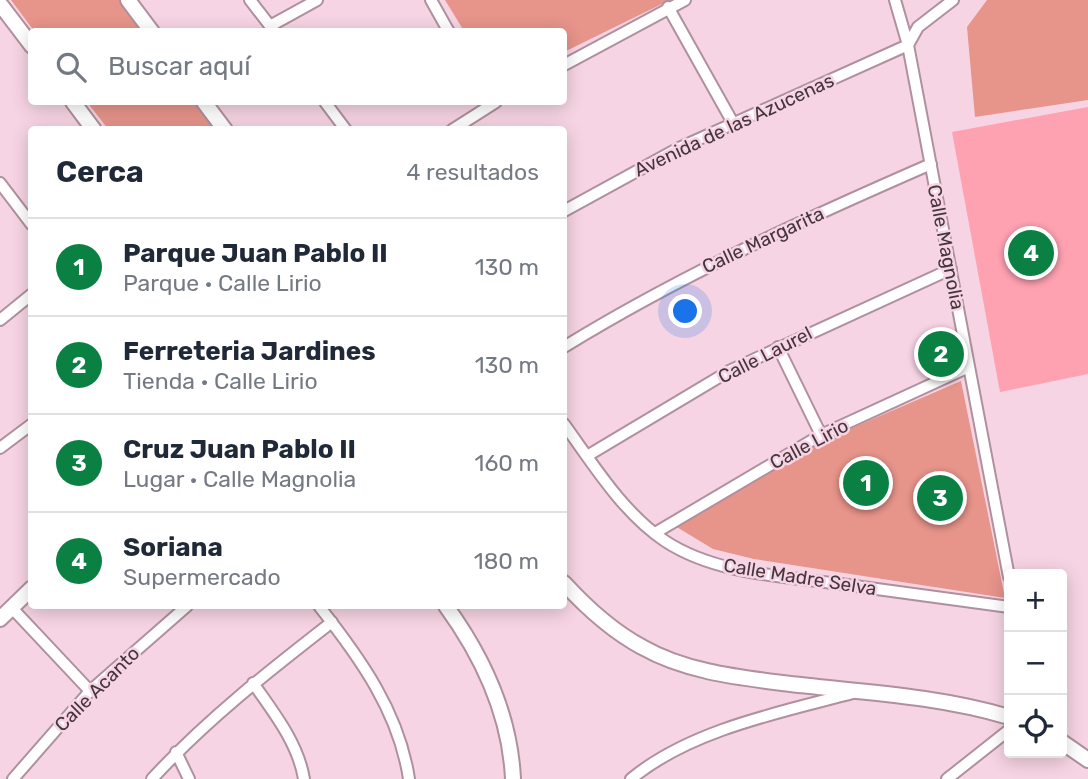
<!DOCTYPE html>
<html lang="es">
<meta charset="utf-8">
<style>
:root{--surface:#fff;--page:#f6f6f7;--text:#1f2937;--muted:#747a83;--line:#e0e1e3;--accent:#0b8043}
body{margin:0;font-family:Rubik,sans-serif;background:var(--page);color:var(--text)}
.controls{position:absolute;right:21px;bottom:21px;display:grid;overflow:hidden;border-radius:7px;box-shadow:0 4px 18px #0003}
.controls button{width:63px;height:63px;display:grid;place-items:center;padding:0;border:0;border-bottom:2px solid var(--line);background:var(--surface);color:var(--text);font:35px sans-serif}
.you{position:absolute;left:686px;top:312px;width:24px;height:24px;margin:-18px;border:5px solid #fff;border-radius:50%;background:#1a73e8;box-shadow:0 0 0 10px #1a73e833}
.badge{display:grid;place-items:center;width:46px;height:46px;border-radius:50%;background:var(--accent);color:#fff;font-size:23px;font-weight:700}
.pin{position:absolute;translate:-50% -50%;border:4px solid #fff;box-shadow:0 2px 7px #0006}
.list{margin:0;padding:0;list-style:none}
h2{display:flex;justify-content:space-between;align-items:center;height:91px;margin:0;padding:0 28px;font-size:30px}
h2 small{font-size:23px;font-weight:400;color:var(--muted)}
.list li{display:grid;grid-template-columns:46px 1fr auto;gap:21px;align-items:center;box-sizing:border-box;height:98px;padding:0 28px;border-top:2px solid var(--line)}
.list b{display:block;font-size:26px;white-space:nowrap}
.list p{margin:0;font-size:23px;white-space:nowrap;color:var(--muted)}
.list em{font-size:23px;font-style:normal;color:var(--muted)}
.icon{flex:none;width:38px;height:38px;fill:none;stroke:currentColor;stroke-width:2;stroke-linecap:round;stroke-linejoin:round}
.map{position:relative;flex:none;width:1088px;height:779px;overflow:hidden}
.search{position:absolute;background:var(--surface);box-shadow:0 4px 18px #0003;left:28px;top:28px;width:539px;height:77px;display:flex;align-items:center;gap:18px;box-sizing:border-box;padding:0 24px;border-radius:7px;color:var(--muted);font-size:26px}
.panel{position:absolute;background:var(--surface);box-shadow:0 4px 18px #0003;left:28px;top:126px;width:539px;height:483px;border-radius:7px}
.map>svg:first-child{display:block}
.green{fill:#e7948a}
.building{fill:#fea1b1}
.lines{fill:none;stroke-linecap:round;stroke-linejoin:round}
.street-casing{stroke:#b0909e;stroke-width:14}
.secondary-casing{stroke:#b0909e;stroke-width:18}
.street{stroke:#fff;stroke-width:10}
.secondary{stroke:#fff;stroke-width:14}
.labels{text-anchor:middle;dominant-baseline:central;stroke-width:5;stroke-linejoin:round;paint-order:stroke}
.street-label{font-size:19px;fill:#44363c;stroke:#f7d4e3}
</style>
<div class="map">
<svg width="1088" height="779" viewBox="0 0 1088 779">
<rect width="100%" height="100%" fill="#f7d4e3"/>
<path class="green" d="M 11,0 L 119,0 L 143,31 L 34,31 Z
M 445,0 L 670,0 L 564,52 L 564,32 L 464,31 Z
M 987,0 L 1088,0 L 1088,100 L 975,117 L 967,27 Z
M 87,102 L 195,102 L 216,129 L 108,129 Z
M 961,381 L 1005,598 L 754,559 L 713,549 L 675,526 L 824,440 Z"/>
<path class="building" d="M 1088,107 L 1088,374 L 1000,392 L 952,132 Z"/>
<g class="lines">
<defs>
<path id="street" d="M 250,0 L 274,31
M 431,0 L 449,32
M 895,0 L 908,45 L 1009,577
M 668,7 L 733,123
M 270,26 L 317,0
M 908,45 L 918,27 L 953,0
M 564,65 L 685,0
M 325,102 L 346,130
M 452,130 L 496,102
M 0,183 L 32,225
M 564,211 L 679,148 L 908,45
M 0,320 L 32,294
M 564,347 C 681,275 805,219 931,164
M 778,347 L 821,435
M 564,424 C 593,464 623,513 665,541 C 715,574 782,576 840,584 C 896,592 953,599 1009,607
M 0,448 L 32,424
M 587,456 L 731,370 L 951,269
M 655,533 L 821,435 L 969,367
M 319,606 C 360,658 399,712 409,779
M 11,607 L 90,691
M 253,683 C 274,713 298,743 304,779
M 176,752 L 189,779
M 13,779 L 90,691 L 187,606
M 152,779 C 206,720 269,671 332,622
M 631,779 C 690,730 781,712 853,693
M 947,779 L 1009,730"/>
<path id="secondary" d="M 128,0 L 152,32
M 0,4 L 32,46
M 73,102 L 94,130
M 204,102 L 225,130
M 564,583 C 586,607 614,632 642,647 C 684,671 735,677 782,683 C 857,692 936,695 1009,717
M 446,606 C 483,657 510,714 513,779
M 0,619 L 32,588
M 1062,742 L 1088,760"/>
</defs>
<use href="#street" class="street-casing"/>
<use href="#secondary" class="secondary-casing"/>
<use href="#street" class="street"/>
<use href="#secondary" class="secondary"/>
</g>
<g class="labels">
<g class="street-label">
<text transform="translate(734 125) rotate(-25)">Avenida de las Azucenas</text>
<text transform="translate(763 240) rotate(-25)">Calle Margarita</text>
<text transform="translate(946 247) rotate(79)">Calle Magnolia</text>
<text transform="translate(765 355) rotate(-27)">Calle Laurel</text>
<text transform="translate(809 444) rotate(-28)">Calle Lirio</text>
<text transform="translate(800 577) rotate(9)">Calle Madre Selva</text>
<text transform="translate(97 689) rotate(-45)">Calle Acanto</text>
</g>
</g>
</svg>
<div class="controls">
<button>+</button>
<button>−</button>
<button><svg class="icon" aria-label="locate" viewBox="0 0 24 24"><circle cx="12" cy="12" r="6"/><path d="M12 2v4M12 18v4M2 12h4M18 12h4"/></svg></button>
</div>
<div class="you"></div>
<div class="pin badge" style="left:866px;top:483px">1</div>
<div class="pin badge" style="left:941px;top:354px">2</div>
<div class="pin badge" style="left:940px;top:498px">3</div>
<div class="pin badge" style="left:1031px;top:253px">4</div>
<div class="search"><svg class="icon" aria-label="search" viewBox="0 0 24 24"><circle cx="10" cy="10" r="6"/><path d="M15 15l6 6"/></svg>Buscar aquí</div>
<section class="panel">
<h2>Cerca<small>4 resultados</small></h2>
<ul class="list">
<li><span class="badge">1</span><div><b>Parque Juan Pablo II</b><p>Parque · Calle Lirio</p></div><em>130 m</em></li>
<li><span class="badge">2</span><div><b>Ferreteria Jardines</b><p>Tienda · Calle Lirio</p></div><em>130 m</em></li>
<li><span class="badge">3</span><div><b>Cruz Juan Pablo II</b><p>Lugar · Calle Magnolia</p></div><em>160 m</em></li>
<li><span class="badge">4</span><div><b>Soriana</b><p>Supermercado</p></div><em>180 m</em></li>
</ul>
</section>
</div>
